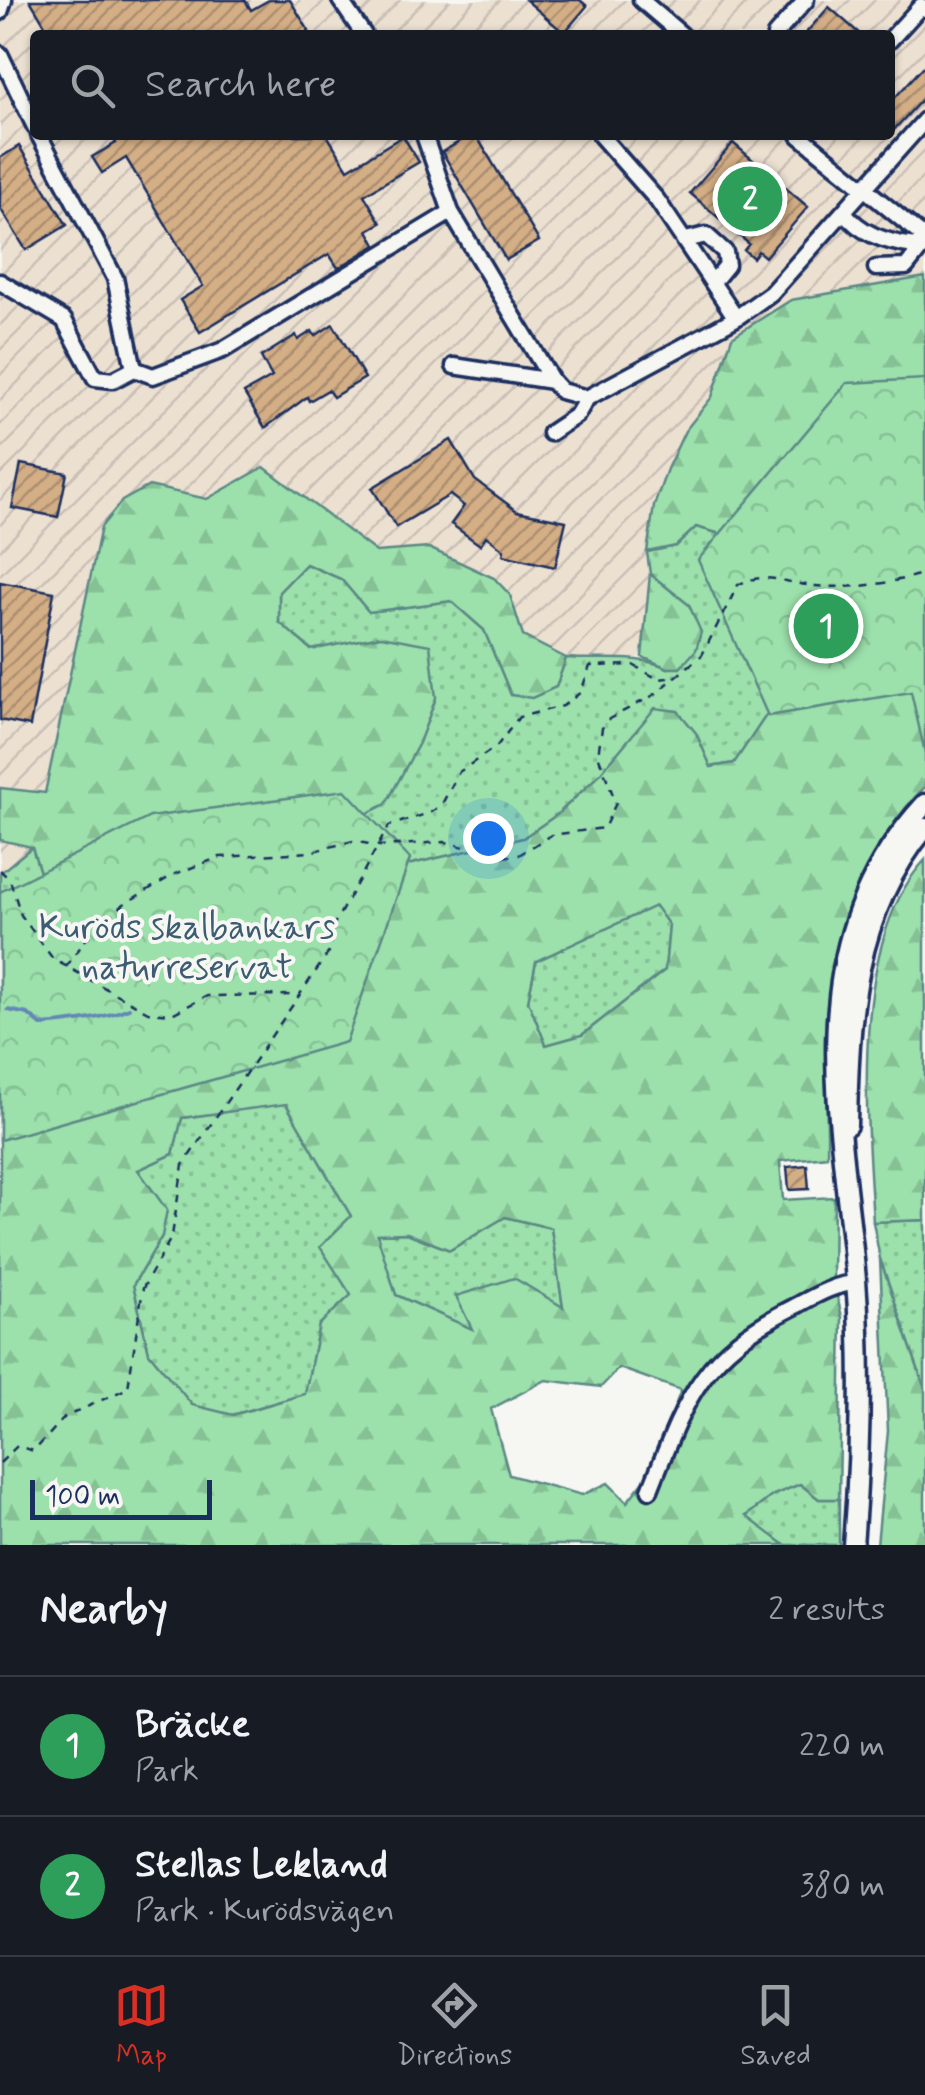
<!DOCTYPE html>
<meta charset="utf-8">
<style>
:root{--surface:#171b24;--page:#242831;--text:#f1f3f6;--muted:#9ea1a6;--line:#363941;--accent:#d93025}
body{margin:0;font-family:Mynerve,sans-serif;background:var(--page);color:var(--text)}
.scale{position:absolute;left:30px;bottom:25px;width:182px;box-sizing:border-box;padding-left:10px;border:5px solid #1b2f5e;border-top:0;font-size:28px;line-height:35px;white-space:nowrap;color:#1b2f5e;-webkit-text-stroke:8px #f6f6f2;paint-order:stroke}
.you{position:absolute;left:488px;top:838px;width:35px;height:35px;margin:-25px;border:8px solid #fff;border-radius:50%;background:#1a73e8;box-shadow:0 0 0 15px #1a73e833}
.badge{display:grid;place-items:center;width:65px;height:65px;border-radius:50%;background:var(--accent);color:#fff;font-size:32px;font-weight:700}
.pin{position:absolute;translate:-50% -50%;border:5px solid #fff;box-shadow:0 2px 10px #0006}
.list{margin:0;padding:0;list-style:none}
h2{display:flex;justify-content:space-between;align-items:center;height:130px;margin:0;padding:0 40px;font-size:42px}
h2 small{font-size:32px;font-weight:400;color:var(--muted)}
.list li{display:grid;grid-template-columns:65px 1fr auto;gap:30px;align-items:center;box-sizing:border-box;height:140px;padding:0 40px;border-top:2px solid var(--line)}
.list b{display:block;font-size:38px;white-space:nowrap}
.list p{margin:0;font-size:32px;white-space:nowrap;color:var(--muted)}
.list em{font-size:32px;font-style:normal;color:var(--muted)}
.icon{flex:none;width:55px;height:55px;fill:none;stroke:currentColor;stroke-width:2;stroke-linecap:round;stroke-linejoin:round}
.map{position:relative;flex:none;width:925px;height:1545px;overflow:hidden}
.search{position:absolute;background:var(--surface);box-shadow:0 2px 8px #0004;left:30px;right:30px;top:30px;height:110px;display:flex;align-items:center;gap:25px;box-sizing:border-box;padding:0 35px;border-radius:10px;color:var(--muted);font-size:38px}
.sheet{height:410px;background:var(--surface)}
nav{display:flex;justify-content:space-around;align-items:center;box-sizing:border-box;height:140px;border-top:2px solid var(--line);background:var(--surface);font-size:28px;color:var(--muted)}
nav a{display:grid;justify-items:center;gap:5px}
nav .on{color:var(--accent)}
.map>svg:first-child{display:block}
.industrial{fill:url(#industrial-furrows);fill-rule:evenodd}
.grass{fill:url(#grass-dots);stroke:#5c8885;stroke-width:2.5}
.forest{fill:url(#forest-firs);stroke:#5c8885;stroke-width:2.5;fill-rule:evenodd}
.park{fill:url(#park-crowns);stroke:#5c8885;stroke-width:2.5}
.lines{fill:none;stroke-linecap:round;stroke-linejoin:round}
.stream{stroke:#6388b5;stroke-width:4}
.building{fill:url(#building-hatch);stroke:#1b2f5e;stroke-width:2.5}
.minor-casing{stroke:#1b2f5e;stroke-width:21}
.major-casing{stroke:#1b2f5e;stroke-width:25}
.path{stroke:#1b2f5e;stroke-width:2.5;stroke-dasharray:8 8;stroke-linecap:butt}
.minor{stroke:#f6f6f2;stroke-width:14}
.major{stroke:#f6f6f2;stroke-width:18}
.labels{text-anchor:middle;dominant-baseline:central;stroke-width:8;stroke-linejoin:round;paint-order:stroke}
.park-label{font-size:35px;fill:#3b5c72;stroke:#f6f6f2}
</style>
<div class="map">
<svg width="925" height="1545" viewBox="0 0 925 1545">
<defs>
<pattern id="industrial-furrows" width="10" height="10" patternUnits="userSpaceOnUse" patternTransform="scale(2.5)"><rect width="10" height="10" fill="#ece0d1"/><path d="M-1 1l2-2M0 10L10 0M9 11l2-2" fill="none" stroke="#cac0b6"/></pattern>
<pattern id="grass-dots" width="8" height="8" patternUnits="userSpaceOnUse" patternTransform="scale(2.5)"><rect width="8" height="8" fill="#9ce1ac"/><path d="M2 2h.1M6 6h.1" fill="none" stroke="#86c196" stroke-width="1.8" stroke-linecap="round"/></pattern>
<pattern id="forest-firs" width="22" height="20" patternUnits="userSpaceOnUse" patternTransform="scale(2.5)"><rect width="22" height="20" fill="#9ce1ac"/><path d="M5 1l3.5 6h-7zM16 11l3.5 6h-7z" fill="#86c196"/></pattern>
<pattern id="park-crowns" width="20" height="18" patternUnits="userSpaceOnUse" patternTransform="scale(2.5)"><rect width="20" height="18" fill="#9ce1ac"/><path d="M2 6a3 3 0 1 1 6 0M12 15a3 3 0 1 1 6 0" fill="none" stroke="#86c196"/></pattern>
<pattern id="building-hatch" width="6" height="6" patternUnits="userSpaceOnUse" patternTransform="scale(2.5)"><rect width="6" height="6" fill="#d4ae85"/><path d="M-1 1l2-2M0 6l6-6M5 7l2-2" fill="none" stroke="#ab8e70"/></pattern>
</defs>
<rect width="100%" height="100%" fill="#f6f6f2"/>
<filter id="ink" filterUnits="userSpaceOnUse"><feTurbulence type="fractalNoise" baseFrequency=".01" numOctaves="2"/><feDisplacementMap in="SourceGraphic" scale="20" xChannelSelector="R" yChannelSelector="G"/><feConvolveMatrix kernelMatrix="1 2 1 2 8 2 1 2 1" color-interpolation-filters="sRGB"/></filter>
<g filter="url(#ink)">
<path class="industrial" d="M 0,0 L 925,0 L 925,277 L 791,300 L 732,337 L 712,397 L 685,431 L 654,506 L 647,552 L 650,574 L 642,657 L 615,662 L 566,658 L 523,636 L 510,595 L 429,548 L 376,552 L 264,467 L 207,499 L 149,486 L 45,793 L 32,847 L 0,873 ZM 35,35 L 890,35 L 890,135 L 35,135 Z"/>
<path class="grass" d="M 696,527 L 742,540 L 925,640 L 765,717 L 735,763 L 710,767 L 696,733 L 655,709 L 599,775 L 558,814 L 523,838 L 382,871 L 0,1016 L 0,873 L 32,847 L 52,910 L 381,636 L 312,650 L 279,623 L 279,592 L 306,564 L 341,579 L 369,612 L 451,601 L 484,630 L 511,694 L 556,687 L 566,658 C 601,661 636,654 668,668 L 689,605 L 650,574 L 647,552 L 676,546 Z
M 655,905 L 669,925 L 665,970 L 582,1035 L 546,1045 L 528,1001 L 536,961 Z
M 286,1103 L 351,1216 L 352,1295 L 319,1325 L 305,1394 L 232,1415 L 192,1405 L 149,1353 L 133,1285 L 162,1236 L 138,1170 L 173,1154 L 182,1118 Z
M 505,1217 L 551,1228 L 563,1308 L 473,1330 L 396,1295 L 376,1234 L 407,1233 L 450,1250 Z
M 925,1220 L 925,1389 L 880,1259 L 873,1222 Z
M 800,1484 L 819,1499 L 839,1499 L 839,1545 L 785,1545 L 745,1517 L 773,1495 Z"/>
<path class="forest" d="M 925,277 L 925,507 L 742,540 L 696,527 L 676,546 L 647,552 L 654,506 L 667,469 L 685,431 L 712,397 L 732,337 L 791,300 Z
M 264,467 L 376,552 L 429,548 L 494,578 L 510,595 L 523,636 L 566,658 L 556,687 L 532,698 L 511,695 L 484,630 L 451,601 L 369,612 L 341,579 L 306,564 L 279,592 L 279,622 L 311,650 L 381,636 L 430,645 L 436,698 L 419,743 L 386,804 L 331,831 L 52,910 L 32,847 L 0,840 L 0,788 L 45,793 L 101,527 L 122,501 L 149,486 L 207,499 Z
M 650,574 L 689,605 L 701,632 L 696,650 L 680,668 L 668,668 L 642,657 Z
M 925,640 L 925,787 C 869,839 827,957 825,1033 C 824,1074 828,1115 827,1156 L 780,1161 L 783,1200 L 834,1197 L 833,1280 L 842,1317 L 839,1499 L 819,1499 L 800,1484 L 773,1495 L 746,1516 L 785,1545 L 0,1545 L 0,1094 L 382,871 L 523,838 L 558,814 L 599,775 L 655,708 L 678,711 L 696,733 L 711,767 L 734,763 L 765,717 L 803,678 ZM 655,906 L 669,925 L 665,970 L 582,1035 L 546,1045 L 528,1001 L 536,961 ZM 286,1104 L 351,1216 L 320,1247 L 351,1295 L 319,1325 L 305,1394 L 233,1415 L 192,1405 L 149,1353 L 133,1285 L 162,1236 L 167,1210 L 138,1170 L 173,1154 L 182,1118 ZM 505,1217 L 551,1228 L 563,1307 L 514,1278 L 456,1296 L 472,1329 L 396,1295 L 377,1234 L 407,1233 L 450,1250 ZM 619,1368 L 681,1390 L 650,1473 L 627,1502 L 608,1483 L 582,1495 L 509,1475 L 491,1409 L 546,1380 L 601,1387 Z
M 925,860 L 925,1220 L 873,1222 C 867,1118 849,942 925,860 Z
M 880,1259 L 925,1389 L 925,1545 L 877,1545 L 888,1431 Z"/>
<path class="park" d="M 925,379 L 925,753 L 911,692 L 768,716 L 698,560 L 847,383 Z
M 345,790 L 410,859 L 346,1042 L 0,1140 L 0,892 L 150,817 Z"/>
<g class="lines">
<path class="stream" d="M 8,1010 L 28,1014 L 41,1025 C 70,1023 102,1019 129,1008"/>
</g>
<path class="building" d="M 30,0 L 245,0 L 251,10 L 269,0 L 290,0 L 309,31 L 302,35 L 51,35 Z
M 526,0 L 580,0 L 587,6 L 564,33 Z
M 829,7 L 861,35 L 804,35 Z
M 925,65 L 925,96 L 890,134 L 890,103 Z
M 111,135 L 327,135 L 348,169 L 403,136 L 419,162 L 364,195 L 381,223 L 368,230 L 376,245 L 338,268 L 329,254 L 200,332 L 180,300 L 203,286 L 126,158 L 102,173 L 92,157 L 116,143 Z
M 471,135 L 476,135 L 539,241 L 506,260 L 442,152 Z
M 733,143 L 808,207 L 765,257 L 758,251 L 753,258 L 744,250 L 749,244 L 690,193 Z
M 19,146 L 67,225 L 26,250 L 0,208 L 0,158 Z
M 333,324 L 365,378 L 333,397 L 328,390 L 309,401 L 307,397 L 265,428 L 244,393 L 272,377 L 261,357 L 296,335 L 298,340 L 312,331 L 315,336 Z
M 451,440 L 475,480 L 517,511 L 566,521 L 555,567 L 503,555 L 504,550 L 486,536 L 480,545 L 451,524 L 464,506 L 450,495 L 396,527 L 372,488 Z
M 21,464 L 67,473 L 58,517 L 12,508 Z
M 0,582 L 54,592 L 30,726 L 0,720 Z
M 807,1165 L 809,1189 L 789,1190 L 787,1167 Z"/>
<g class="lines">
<defs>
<path id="minor" d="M 340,0 L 364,35
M 641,0 L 682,35
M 0,12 L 4,0
M 775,35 L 806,0
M 890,40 L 921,6 L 925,9
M 0,54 L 35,127
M 39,135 L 115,278 L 134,369 L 153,376 L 223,350 L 451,212
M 424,135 L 451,212 L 552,381 L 561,391 L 587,398 L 736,318 L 771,293 L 925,120
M 600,135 L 657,200 L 736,318
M 799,135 L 925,238
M 845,213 C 861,234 889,243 915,246 L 925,241
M 686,240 L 706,235 L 725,252 L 727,265 L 713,282
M 876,268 L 906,267 L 925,243
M 0,282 L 64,320 L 95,378 L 113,380 L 134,369
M 454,366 L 552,381
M 550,433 L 577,415 L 587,398
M 650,1490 C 686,1399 700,1354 792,1308 C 813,1297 833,1284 856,1283"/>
<path id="major" d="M 847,1125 C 849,1019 853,915 925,828
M 853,1545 C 860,1457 863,1368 856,1280 C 841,1112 796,944 925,804"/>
</defs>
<use href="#minor" class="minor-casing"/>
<use href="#major" class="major-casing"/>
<path class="path" d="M 0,870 L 10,880 L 21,915 L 53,959 L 148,1012 L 172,1014 L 207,996 L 297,995
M 66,967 L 87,938 L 124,904 L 175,874 L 220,857 L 310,852 L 353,841 L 380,846 L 446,842 L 501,857 L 519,855 L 551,835 L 604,828 L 616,803 L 598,755 L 602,728 L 609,719 L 654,695 L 702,655 L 738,585 C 765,570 786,584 815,586 C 852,589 890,584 925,573
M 0,1463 L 17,1446 L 34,1451 L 65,1417 L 128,1388 L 143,1288 L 172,1236 L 183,1165 L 329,952 L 333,926 L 389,826 L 432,812 L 442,804 L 459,772 L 497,746 L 519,717 L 563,706 L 581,692 L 590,666 L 633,665 L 658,679 L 677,677"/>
<use href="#minor" class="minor"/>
<use href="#major" class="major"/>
</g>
</g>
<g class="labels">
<g class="park-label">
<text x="187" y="928">Kuröds skalbankars<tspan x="187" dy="40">naturreservat</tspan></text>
</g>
</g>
</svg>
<div class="scale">100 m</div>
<div class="you"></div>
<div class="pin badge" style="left:826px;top:626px;background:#2e9e5b">1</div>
<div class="pin badge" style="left:750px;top:199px;background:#2e9e5b">2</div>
<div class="search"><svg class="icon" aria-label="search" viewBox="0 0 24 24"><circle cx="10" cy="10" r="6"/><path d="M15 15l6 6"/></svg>Search here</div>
</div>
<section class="sheet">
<h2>Nearby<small>2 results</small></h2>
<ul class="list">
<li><span class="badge" style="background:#2e9e5b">1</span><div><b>Bräcke</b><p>Park</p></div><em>220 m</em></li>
<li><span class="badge" style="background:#2e9e5b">2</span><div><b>Stellas Lekland</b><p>Park · Kurödsvägen</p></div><em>380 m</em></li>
</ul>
</section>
<nav>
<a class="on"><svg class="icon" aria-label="map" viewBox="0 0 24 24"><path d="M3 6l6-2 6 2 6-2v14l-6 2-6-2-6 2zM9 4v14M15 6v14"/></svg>Map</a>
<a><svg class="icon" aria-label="directions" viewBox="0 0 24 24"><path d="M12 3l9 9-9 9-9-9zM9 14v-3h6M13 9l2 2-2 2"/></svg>Directions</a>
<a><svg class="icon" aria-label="saved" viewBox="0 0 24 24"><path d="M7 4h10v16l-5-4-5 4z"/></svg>Saved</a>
</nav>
